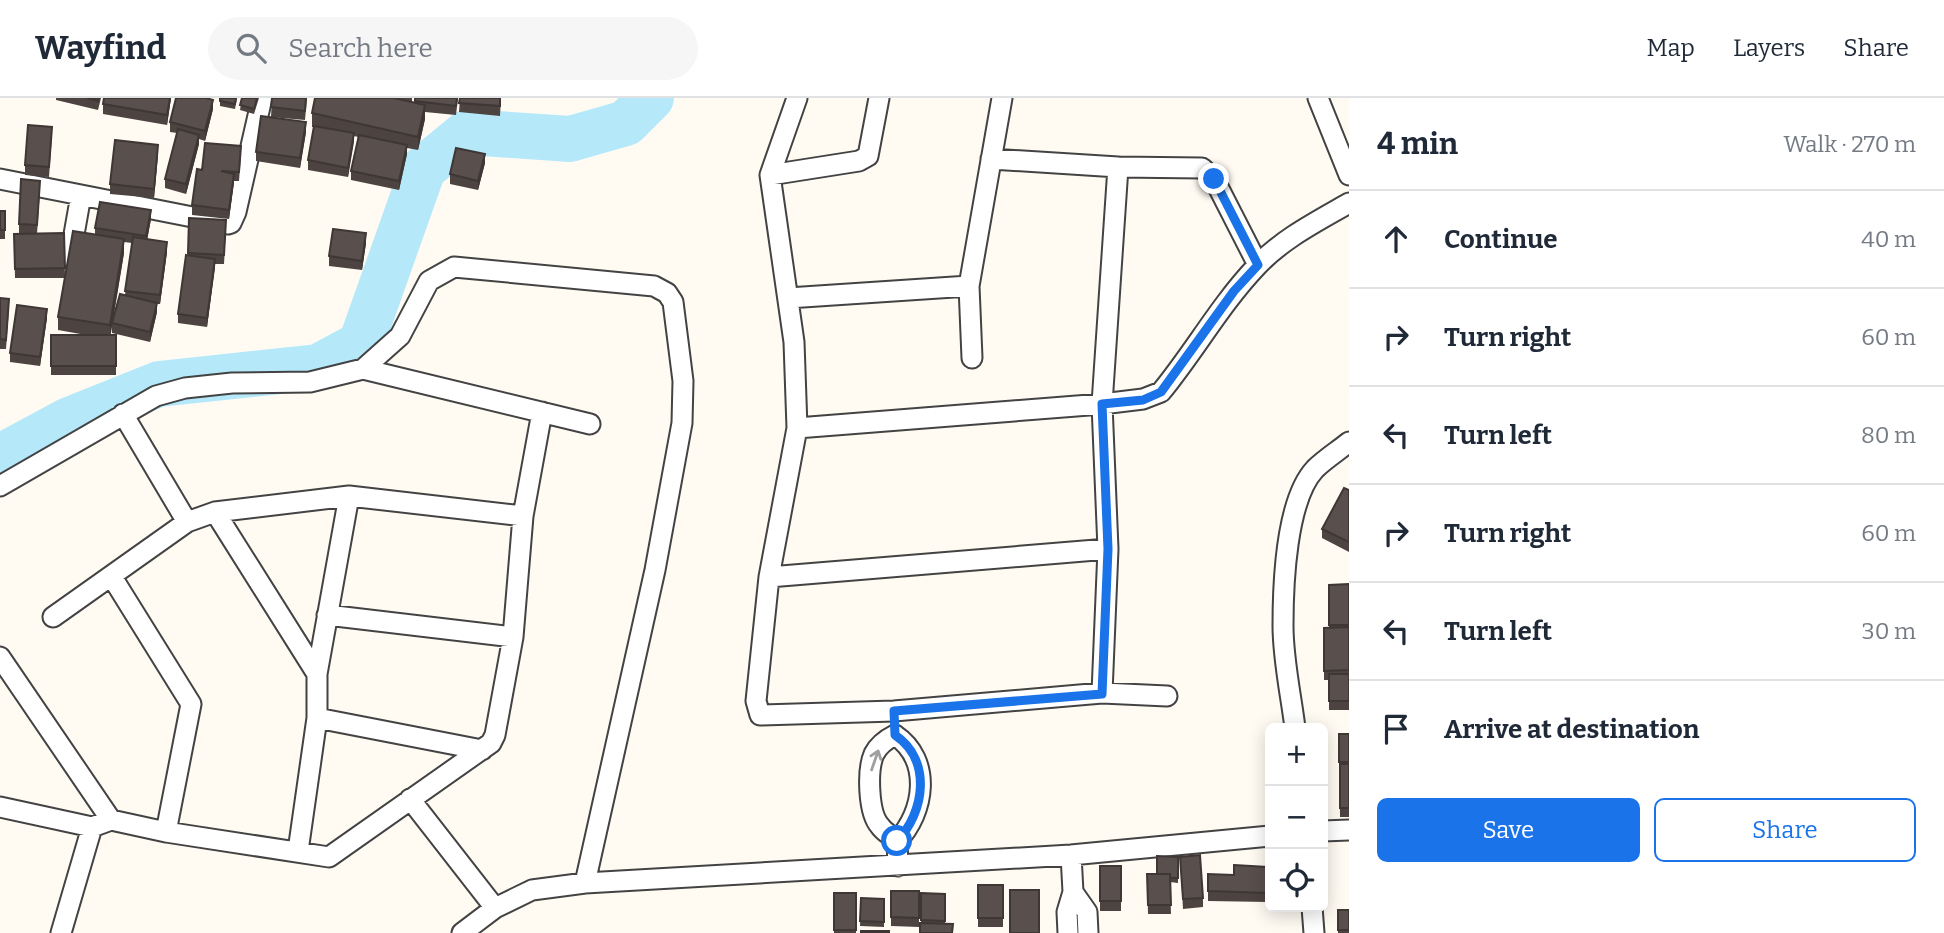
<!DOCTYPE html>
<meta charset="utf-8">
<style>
:root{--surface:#fff;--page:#f6f6f7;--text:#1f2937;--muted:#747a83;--line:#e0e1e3;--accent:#1a73e8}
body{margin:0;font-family:Bitter,serif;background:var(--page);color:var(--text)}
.controls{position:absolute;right:21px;bottom:21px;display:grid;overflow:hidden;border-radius:10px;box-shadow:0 4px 18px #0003}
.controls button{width:63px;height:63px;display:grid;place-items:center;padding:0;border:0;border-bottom:2px solid var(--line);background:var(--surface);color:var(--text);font:35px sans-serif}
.stop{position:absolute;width:21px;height:21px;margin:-16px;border:5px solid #1a73e8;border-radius:50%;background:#fff}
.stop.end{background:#1a73e8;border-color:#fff;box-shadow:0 2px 7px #0008}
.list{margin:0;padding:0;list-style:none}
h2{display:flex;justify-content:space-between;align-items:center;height:91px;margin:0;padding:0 28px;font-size:30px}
h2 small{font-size:23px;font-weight:400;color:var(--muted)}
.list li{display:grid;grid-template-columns:46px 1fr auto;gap:21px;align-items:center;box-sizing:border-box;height:98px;padding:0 28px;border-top:2px solid var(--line)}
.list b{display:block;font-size:26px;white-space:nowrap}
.list em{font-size:23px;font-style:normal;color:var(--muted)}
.actions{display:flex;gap:14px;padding:21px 28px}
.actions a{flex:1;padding:16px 0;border:2px solid var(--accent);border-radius:10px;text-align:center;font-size:24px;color:var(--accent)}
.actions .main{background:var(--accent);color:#fff}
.icon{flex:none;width:38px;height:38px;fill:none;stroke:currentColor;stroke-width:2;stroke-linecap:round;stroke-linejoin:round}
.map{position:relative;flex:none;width:1349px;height:835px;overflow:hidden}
header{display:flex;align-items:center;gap:42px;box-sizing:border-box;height:98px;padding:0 35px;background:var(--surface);border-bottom:2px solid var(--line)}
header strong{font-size:33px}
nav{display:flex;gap:38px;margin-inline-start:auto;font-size:24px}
.search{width:490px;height:63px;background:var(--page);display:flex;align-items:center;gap:18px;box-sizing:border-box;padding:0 24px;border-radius:38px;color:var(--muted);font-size:26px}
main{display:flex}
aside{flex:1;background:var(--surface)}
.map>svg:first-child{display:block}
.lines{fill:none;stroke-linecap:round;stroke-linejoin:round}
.river{stroke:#b5e9f9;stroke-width:46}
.street-casing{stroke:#434343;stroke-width:23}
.street{stroke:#fff;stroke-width:19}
.wall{fill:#4d4441}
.shaded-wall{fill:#3e3735}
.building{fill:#594f4c;stroke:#3e3735;stroke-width:2}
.oneway{stroke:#9f9f9f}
.route{stroke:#1a73e8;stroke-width:9}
</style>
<header>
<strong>Wayfind</strong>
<div class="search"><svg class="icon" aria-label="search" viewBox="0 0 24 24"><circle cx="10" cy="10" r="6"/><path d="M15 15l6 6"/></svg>Search here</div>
<nav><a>Map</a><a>Layers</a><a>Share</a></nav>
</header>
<main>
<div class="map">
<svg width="1349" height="835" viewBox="0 0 1349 835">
<rect width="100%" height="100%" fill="#fffbf3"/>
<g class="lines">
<path class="river" d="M 0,359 L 69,322 L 159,286 L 318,269 L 361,246 L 423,71 L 468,34 L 570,41 L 626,25 L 651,0"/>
<defs>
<path id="street" d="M 797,0 L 770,77 L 794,244 L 797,330 L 769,479 L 756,603 L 760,617 L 894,613 L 1102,595 L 1167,598
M 1318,0 L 1349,77
M 991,61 L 1118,69 L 1202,70 L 1214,81 L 1258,167
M 770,77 L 859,63 L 868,58 L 879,0
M 0,81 L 228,126 L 231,125 L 236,114 L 262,0
M 70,159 L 81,97
M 969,188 L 972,260
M 788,200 L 969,188 L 1002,0
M 363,271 L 590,326
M 123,316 L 187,424
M 797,330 L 1102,306 L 1143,301 L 1161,294 C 1194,254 1220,207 1256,169 C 1282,141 1316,124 1349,105
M 0,388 L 156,298 L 185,290 L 232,285 L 310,284 L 363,271 L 400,238 L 429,183 L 454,169 L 654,188 L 667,195 L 673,204 L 683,283 L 682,325 L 655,472 L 585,785
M 215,414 L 317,576
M 112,479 L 191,606 L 166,734
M 769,479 L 1108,451
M 327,517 L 513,539
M 53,519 L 187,424 L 215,414 L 349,398 L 523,418
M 0,559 L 111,722
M 1102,595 L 1108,451 L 1102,306 L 1118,69
M 317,620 L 482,652
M 1295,630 C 1291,597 1283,562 1283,528 C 1283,487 1286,402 1315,371 C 1325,361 1338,353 1349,344
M 895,637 C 932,662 925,714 897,743 L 898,768
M 895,637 C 887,641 878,648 874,656 C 867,672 868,715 880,728 C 884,734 892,738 897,743
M 410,701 L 495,810
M 0,709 L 92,729 L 111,722 L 166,734 L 329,759 L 491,645 L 495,637 L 513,539 L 523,418 L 542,314
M 1323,733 L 1349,732
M 298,753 L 317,620 L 317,576 L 349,398
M 1073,794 L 1087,814 L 1088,835
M 1312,809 L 1314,835
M 61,835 L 92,729
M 462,835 L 495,810 L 532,792 L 585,785 L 1071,757 L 1270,738
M 1068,835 L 1067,814 L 1073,794 L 1071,757"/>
</defs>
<use href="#street" class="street-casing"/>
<use href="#street" class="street"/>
</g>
<path class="wall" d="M 56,0 L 101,0 L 98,12 L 56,2 Z
M 171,0 L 167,27 L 103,16 L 103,6 Z
M 220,0 L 237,0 L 235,11 L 220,8 Z
M 242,0 L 259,0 L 254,16 L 240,12 Z
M 272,0 L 307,0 L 305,22 L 271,19 Z
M 315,0 L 412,0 L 412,4 L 415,5 L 415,0 L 458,0 L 456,17 L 425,14 L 425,21 L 418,52 L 407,50 L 407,56 L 399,92 L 351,82 L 351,73 L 358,39 L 354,38 L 348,79 L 308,72 L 308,62 L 314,29 L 312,29 L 312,15 Z
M 460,0 L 501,0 L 500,18 L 459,14 Z
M 213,11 L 205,43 L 199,41 L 199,46 L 186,96 L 165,90 L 165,81 L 177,35 L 170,34 L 170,24 Z
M 306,34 L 300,70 L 256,63 L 256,54 Z
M 52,38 L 49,79 L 25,77 L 25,67 Z
M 158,56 L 154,100 L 110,96 L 110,86 Z
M 241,57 L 239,83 L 234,83 L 229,121 L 192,117 L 192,107 Z
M 485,65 L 478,92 L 450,86 L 450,76 Z
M 40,92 L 37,136 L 64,135 L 65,179 L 95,137 L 95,130 L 151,121 L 147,142 L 167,154 L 160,206 L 157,206 L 157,214 L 150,244 L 112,235 L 112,225 L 125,197 L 132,145 L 124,144 L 124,155 L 110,237 L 116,237 L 116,277 L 51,277 L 51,237 L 86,237 L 58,232 L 58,219 L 65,180 L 15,180 L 14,136 L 28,136 L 19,135 L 19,126 Z
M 0,113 L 5,113 L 5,141 L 0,141 Z
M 189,120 L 226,131 L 224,166 L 215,166 L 207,229 L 178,225 L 178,216 L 188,157 Z
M 366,145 L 362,172 L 329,168 L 329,158 Z
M 0,200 L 9,210 L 6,251 L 0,251 Z
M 47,220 L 40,268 L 10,264 L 10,255 Z
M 1349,392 L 1349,454 L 1322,440 L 1322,431 Z
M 1349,486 L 1349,612 L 1329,612 L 1329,582 L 1324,582 L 1324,530 L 1329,530 L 1329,487 Z
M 1339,636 L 1349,636 L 1349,719 L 1340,719 Z
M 1178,759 L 1178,785 L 1170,784 L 1171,816 L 1148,816 L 1147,776 L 1157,776 Z
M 1180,759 L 1203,800 L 1203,809 L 1183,811 Z
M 1100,768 L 1121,768 L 1121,813 L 1100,813 Z
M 1267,769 L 1267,804 L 1208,803 L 1208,776 L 1234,777 Z
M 978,787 L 1003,787 L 1003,829 L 978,829 Z
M 891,793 L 919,793 L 919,829 L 891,828 Z
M 834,795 L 856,795 L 856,835 L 834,835 Z
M 921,795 L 945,796 L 945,826 L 921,825 Z
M 861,800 L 884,801 L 884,829 L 860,828 Z
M 1338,812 L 1349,812 L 1349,835 L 1338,835 Z"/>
<path class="shaded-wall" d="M 170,0 L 171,0 L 167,27 L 167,17 Z
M 213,2 L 213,11 L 205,43 L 205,33 Z
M 425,7 L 425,21 L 418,52 L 418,39 Z
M 306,24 L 306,34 L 300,70 L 300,60 Z
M 354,35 L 354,44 L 348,79 L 348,70 Z
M 199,37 L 199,46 L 186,96 L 186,86 Z
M 158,47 L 158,56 L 154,100 L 154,91 Z
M 407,47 L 407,56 L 399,92 L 399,83 Z
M 485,56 L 485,65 L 478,92 L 478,83 Z
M 234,76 L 234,85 L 229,121 L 229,112 Z
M 151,112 L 151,121 L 146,148 L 146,138 Z
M 366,135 L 366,145 L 362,172 L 362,163 Z
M 124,141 L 124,155 L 110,241 L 110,227 Z
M 167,144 L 167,154 L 160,206 L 160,197 Z
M 215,161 L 215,170 L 207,229 L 207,220 Z
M 157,205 L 157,214 L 150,244 L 150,234 Z
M 47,211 L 47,220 L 40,268 L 40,259 Z"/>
<path class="building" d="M 87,0 L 99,0 L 98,3 Z
M 104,0 L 170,0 L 167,17 L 103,6 Z
M 176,0 L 206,0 L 213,2 L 205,33 L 170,24 Z
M 220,0 L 236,0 L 235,6 L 220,3 Z
M 242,0 L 257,0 L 254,11 L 240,7 Z
M 272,0 L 306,0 L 305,13 L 271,9 Z
M 315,0 L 394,0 L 425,7 L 418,39 L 312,15 Z
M 415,0 L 457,0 L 456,8 L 415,3 Z
M 460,0 L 500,0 L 500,8 L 459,5 Z
M 261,18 L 306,24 L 300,60 L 256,54 Z
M 28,27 L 52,29 L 49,69 L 25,67 Z
M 314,28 L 354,35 L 348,70 L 308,62 Z
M 178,31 L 199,37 L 186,86 L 165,81 Z
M 359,37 L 407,47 L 399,83 L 351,73 Z
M 115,42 L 158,47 L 154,91 L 110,86 Z
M 205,45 L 241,48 L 239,74 L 221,73 L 234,76 L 229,112 L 192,107 L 197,71 L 202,72 Z
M 456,50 L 485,56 L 478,83 L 450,76 Z
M 21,81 L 40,83 L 37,127 L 19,126 Z
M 100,104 L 151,112 L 146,138 L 95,130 Z
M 0,113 L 5,113 L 5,132 L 0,132 Z
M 189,120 L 226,122 L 224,157 L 188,155 Z
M 333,131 L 366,135 L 362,163 L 329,158 Z
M 73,133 L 124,141 L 110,227 L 58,219 Z
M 64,135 L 65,170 L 15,171 L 14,136 Z
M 133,139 L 167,144 L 160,197 L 125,193 Z
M 186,157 L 215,161 L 207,220 L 178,216 Z
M 120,196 L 157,205 L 150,234 L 112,225 Z
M 0,200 L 9,201 L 6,242 L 0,241 Z
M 17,207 L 47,211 L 40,259 L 10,255 Z
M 51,237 L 116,237 L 116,268 L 51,268 Z
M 1344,390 L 1349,392 L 1349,444 L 1322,431 Z
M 1349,486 L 1349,527 L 1329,527 L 1329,487 Z
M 1349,529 L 1349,572 L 1324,573 L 1324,530 Z
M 1329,576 L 1349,576 L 1349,603 L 1329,603 Z
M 1339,636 L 1349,636 L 1349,664 L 1339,664 Z
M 1340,666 L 1349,666 L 1349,710 L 1340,710 Z
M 1200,757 L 1203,800 L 1183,801 L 1180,759 Z
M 1157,758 L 1178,759 L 1178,780 L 1170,780 L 1170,776 L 1157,776 Z
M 1234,767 L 1267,769 L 1267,795 L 1208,793 L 1208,776 L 1234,777 Z
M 1100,768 L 1121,768 L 1121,803 L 1100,803 Z
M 1147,776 L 1170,776 L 1171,807 L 1148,807 Z
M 978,787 L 1003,787 L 1003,820 L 978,820 Z
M 1010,792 L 1039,792 L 1039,835 L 1010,835 Z
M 891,793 L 919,793 L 919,820 L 891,819 Z
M 834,795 L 856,795 L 856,832 L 834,832 Z
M 921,795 L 945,796 L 945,823 L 921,822 Z
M 861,800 L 884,801 L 884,824 L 860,823 Z
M 1338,812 L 1349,812 L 1349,832 L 1338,832 Z
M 920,825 L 953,826 L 952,835 L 920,835 Z
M 861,833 L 889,833 L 889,835 L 861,835 Z"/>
<defs><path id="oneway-shaft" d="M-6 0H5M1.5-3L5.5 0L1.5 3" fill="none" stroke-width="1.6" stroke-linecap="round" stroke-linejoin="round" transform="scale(1.75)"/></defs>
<use class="oneway" href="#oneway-shaft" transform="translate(875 662) rotate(-71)"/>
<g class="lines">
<path class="route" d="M 897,743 C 925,714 932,662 895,637 L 894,613 L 1102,596 L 1108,451 L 1102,306 L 1143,302 L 1161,294 L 1234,193 L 1258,167 L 1214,81"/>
</g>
</svg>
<div class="controls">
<button>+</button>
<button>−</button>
<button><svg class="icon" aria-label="locate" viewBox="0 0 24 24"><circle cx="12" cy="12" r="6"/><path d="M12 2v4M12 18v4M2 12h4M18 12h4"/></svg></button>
</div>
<div class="stop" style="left:897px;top:743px"></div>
<div class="stop end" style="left:1214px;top:81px"></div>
</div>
<aside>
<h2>4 min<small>Walk · 270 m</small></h2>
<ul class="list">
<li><svg class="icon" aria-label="ahead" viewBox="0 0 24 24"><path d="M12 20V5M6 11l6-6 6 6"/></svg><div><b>Continue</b></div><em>40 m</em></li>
<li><svg class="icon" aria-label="right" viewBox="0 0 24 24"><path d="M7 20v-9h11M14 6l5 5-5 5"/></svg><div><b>Turn right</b></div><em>60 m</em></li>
<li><svg class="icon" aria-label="left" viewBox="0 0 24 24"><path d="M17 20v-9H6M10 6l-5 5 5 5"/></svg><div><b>Turn left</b></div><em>80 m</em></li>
<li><svg class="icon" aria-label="right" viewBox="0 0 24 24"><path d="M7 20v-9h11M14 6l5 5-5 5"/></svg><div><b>Turn right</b></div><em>60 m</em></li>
<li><svg class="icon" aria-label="left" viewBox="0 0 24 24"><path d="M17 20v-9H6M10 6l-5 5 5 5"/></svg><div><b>Turn left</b></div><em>30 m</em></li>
<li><svg class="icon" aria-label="arrive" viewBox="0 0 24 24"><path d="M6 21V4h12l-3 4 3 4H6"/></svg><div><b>Arrive at destination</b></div></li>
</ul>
<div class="actions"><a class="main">Save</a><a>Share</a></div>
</aside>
</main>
